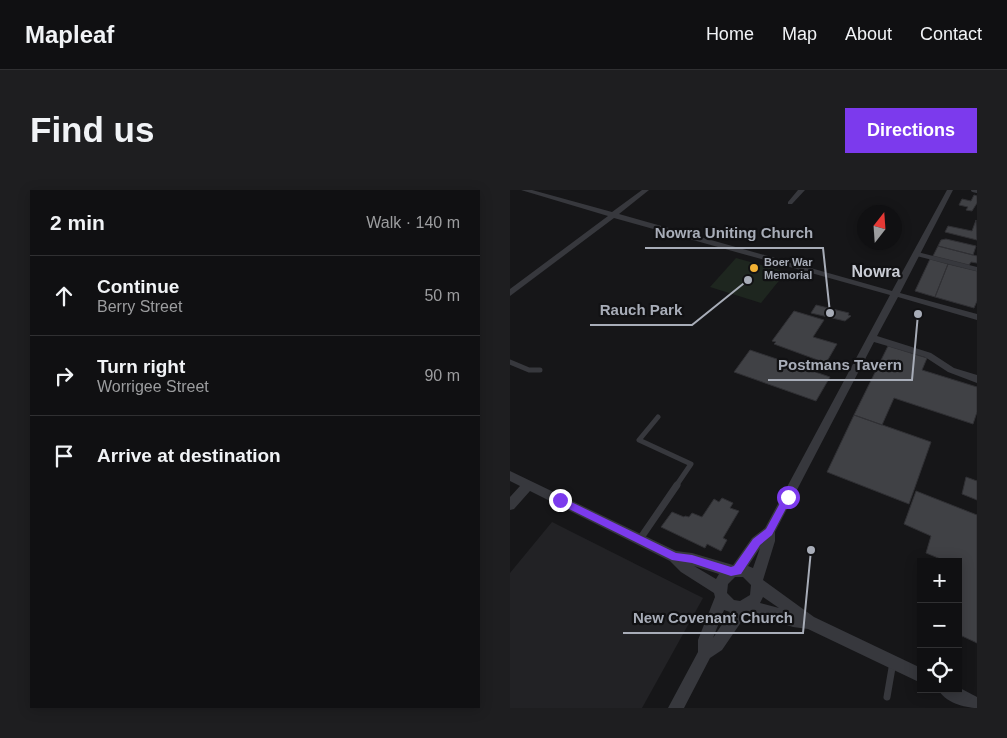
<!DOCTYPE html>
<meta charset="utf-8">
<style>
:root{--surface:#101012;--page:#1e1e20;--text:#f1f3f6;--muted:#9c9d9f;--line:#303032;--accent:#7c3aed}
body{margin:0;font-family:Arial,sans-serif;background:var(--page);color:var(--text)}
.controls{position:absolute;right:15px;bottom:15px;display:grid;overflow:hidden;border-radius:0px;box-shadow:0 2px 12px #0003}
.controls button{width:45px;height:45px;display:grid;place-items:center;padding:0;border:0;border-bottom:1px solid var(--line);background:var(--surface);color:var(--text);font:25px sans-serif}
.compass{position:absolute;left:347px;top:15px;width:45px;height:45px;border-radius:50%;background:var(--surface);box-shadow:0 2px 12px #0003;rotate:17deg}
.stop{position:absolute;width:15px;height:15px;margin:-11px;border:4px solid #7c3aed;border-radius:50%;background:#fff}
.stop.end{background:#7c3aed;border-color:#fff;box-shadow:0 1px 5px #0008}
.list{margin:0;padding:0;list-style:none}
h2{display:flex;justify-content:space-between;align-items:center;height:65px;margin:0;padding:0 20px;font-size:21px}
h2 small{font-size:16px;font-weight:400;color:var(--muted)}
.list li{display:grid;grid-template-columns:32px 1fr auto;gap:15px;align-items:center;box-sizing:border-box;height:80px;padding:0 20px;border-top:1px solid var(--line)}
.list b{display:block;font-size:19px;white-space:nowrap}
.list p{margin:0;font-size:16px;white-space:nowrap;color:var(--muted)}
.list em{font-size:16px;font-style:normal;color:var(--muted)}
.icon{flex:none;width:28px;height:28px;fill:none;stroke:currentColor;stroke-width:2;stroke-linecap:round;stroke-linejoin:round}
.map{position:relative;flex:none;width:467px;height:518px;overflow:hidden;border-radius:0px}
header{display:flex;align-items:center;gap:30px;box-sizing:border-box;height:70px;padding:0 25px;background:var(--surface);border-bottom:1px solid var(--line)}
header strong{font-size:24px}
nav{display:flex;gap:28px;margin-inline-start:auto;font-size:18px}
.intro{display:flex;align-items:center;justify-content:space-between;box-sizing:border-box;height:120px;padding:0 30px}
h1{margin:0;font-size:35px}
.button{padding:12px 22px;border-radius:0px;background:var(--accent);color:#fff;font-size:18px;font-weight:700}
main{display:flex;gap:30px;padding:0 30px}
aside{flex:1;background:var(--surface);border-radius:0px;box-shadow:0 2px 12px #0003}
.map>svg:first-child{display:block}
.built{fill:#222225}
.green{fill:#1e261f}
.building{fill:#404145;stroke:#303034}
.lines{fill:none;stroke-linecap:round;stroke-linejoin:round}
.service-far2{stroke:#37383d;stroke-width:4}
.service-far1{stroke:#37383d;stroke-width:5}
.service{stroke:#37383d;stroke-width:7}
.minor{fill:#37383d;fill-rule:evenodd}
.route{fill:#7c3aed}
.poi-dot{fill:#f2b134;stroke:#111113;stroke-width:2}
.labels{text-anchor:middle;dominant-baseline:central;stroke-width:4.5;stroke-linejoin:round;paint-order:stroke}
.far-poi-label{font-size:11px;font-weight:bold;fill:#a8adb8;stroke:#111113;text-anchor:start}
.far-district-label{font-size:16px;font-weight:bold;fill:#c9ccd4;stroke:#111113}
.leader{fill:none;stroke:#a8adb8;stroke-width:2}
.callout-dot{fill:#a8adb8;stroke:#111113;stroke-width:2}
.callout-label{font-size:15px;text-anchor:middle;font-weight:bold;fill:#a8adb8;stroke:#111113;stroke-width:4.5;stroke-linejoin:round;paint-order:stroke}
</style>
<header>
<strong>Mapleaf</strong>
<nav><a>Home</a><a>Map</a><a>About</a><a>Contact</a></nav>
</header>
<div class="intro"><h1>Find us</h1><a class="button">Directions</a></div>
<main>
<aside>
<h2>2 min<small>Walk · 140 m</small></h2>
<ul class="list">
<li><svg class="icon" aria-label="ahead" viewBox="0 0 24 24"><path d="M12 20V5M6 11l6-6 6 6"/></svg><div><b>Continue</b><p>Berry Street</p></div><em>50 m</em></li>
<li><svg class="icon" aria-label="right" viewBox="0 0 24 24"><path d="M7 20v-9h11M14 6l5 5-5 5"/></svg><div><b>Turn right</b><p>Worrigee Street</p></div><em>90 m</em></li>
<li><svg class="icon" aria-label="arrive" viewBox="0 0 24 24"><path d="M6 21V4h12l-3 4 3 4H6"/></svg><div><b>Arrive at destination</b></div></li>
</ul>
</aside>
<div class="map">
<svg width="467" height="518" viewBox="0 0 467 518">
<rect width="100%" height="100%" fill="#161618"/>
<path class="built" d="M 42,332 L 193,408 L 132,518 L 0,518 L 0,383 Z"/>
<path class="green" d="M 226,68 L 276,82 L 251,113 L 200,97 Z"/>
<path class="building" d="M 464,5 L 467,6 L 467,13 L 462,21 L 456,20 L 458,17 L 449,15 L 452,9 L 461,11 Z
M 466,30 L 467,50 L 435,42 L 438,36 L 462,41 Z
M 436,49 L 466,56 L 463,65 L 428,56 L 431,50 Z
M 428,56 L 467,66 L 467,73 L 461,72 L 459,75 L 423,66 Z
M 420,69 L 438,74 L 425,107 L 405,101 Z
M 438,74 L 467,81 L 467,111 L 464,118 L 425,107 Z
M 306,115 L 339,123 L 338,125 L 341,126 L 335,131 L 301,123 Z
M 284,121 L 314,130 L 303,147 L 327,154 L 316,173 L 264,154 L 266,152 L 262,151 Z
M 378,156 L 417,168 L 412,180 L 467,197 L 467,222 L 463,234 L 384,208 L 372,235 L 344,225 Z
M 240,160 L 320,187 L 306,211 L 224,182 Z
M 344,225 L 421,252 L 399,314 L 317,282 Z
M 456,287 L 467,291 L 467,310 L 452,304 Z
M 406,301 L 467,325 L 467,453 L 452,446 L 449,460 L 448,372 L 432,372 L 433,370 L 416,363 L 421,346 L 394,334 Z
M 212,308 L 223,313 L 220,318 L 229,321 L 213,348 L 217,350 L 211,361 L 197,354 L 195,358 L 151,337 L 162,322 L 174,327 L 175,326 L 179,327 L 182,323 L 192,327 L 204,309 L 209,312 Z"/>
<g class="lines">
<path class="service-far2" d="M 463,0 L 467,1
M 407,64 L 467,79"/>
<path class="service-far1" d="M 0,172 L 19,180 L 30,180
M 148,227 L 129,250 L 181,274 L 166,296"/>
<path class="service" d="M 130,349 L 167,295
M 377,507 L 383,472"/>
<path class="minor" d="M 11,0 L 22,0 L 102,22 L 132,0 L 139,0 L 109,24 L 382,101 L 437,0 L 443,0 L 390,103 L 467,124 L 467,130 L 388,107 L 367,146 L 421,163 L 444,178 L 467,185 L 467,193 L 438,182 L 415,167 L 364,152 L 265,342 L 265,351 L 253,390 L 304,427 L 411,478 L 411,493 L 298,439 L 283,437 L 238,422 L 212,460 L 200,468 L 174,518 L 158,518 L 188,462 L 188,450 L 205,407 L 204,403 L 171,382 L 160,371 L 20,301 L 4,319 L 0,320 L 0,307 L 10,296 L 0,291 L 0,281 L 166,361 L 182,363 L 223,375 L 242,348 L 255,338 L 380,105 L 104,28 L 0,106 L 0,99 L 98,26 ZM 250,358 L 243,378 L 238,376 ZM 184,376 L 209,384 L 206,389 ZM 225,387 L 233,387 L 241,395 L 240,405 L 230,411 L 224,410 L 217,403 L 218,394 ZM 253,407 L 269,418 L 250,413 ZM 214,420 L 220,422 L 203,448 Z
M 288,0 L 295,0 L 282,14 L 278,14 L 278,12 Z
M 448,497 L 467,507 L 467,518 C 455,518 434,512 428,499 L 448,499 Z"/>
</g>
<path class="route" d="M 278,303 L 282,307 L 262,345 L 250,355 L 231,384 L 221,386 L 182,373 L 162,370 L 47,313 L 46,310 L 47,308 L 53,308 L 166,363 L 182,365 L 221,377 L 224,376 L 243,349 L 256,339 L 275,304 Z"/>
<circle class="poi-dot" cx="244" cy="78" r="5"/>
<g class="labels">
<g class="far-poi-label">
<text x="254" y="72">Boer War<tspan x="254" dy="13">Memorial</tspan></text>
</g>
<g class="far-district-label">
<text x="366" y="81">Nowra</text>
</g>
</g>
<path class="leader" d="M320 123L313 58H135M238 90L182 135H80M408 124L402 190H258M301 360L293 443H113"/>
<g class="callout-dot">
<circle cx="320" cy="123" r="5"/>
<circle cx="238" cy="90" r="5"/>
<circle cx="408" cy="124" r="5"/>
<circle cx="301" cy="360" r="5"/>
</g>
<g class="callout-label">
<text x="224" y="48">Nowra Uniting Church</text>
<text x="131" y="125">Rauch Park</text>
<text x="330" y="180">Postmans Tavern</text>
<text x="203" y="433">New Covenant Church</text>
</g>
</svg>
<div class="controls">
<button>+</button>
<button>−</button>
<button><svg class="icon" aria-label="locate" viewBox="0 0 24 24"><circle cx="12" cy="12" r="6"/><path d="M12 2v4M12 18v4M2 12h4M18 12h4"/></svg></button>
</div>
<svg class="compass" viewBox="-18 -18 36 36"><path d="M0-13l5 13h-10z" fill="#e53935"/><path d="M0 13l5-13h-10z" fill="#9c9d9f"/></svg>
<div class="stop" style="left:278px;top:307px"></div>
<div class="stop end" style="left:50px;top:310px"></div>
</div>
</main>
